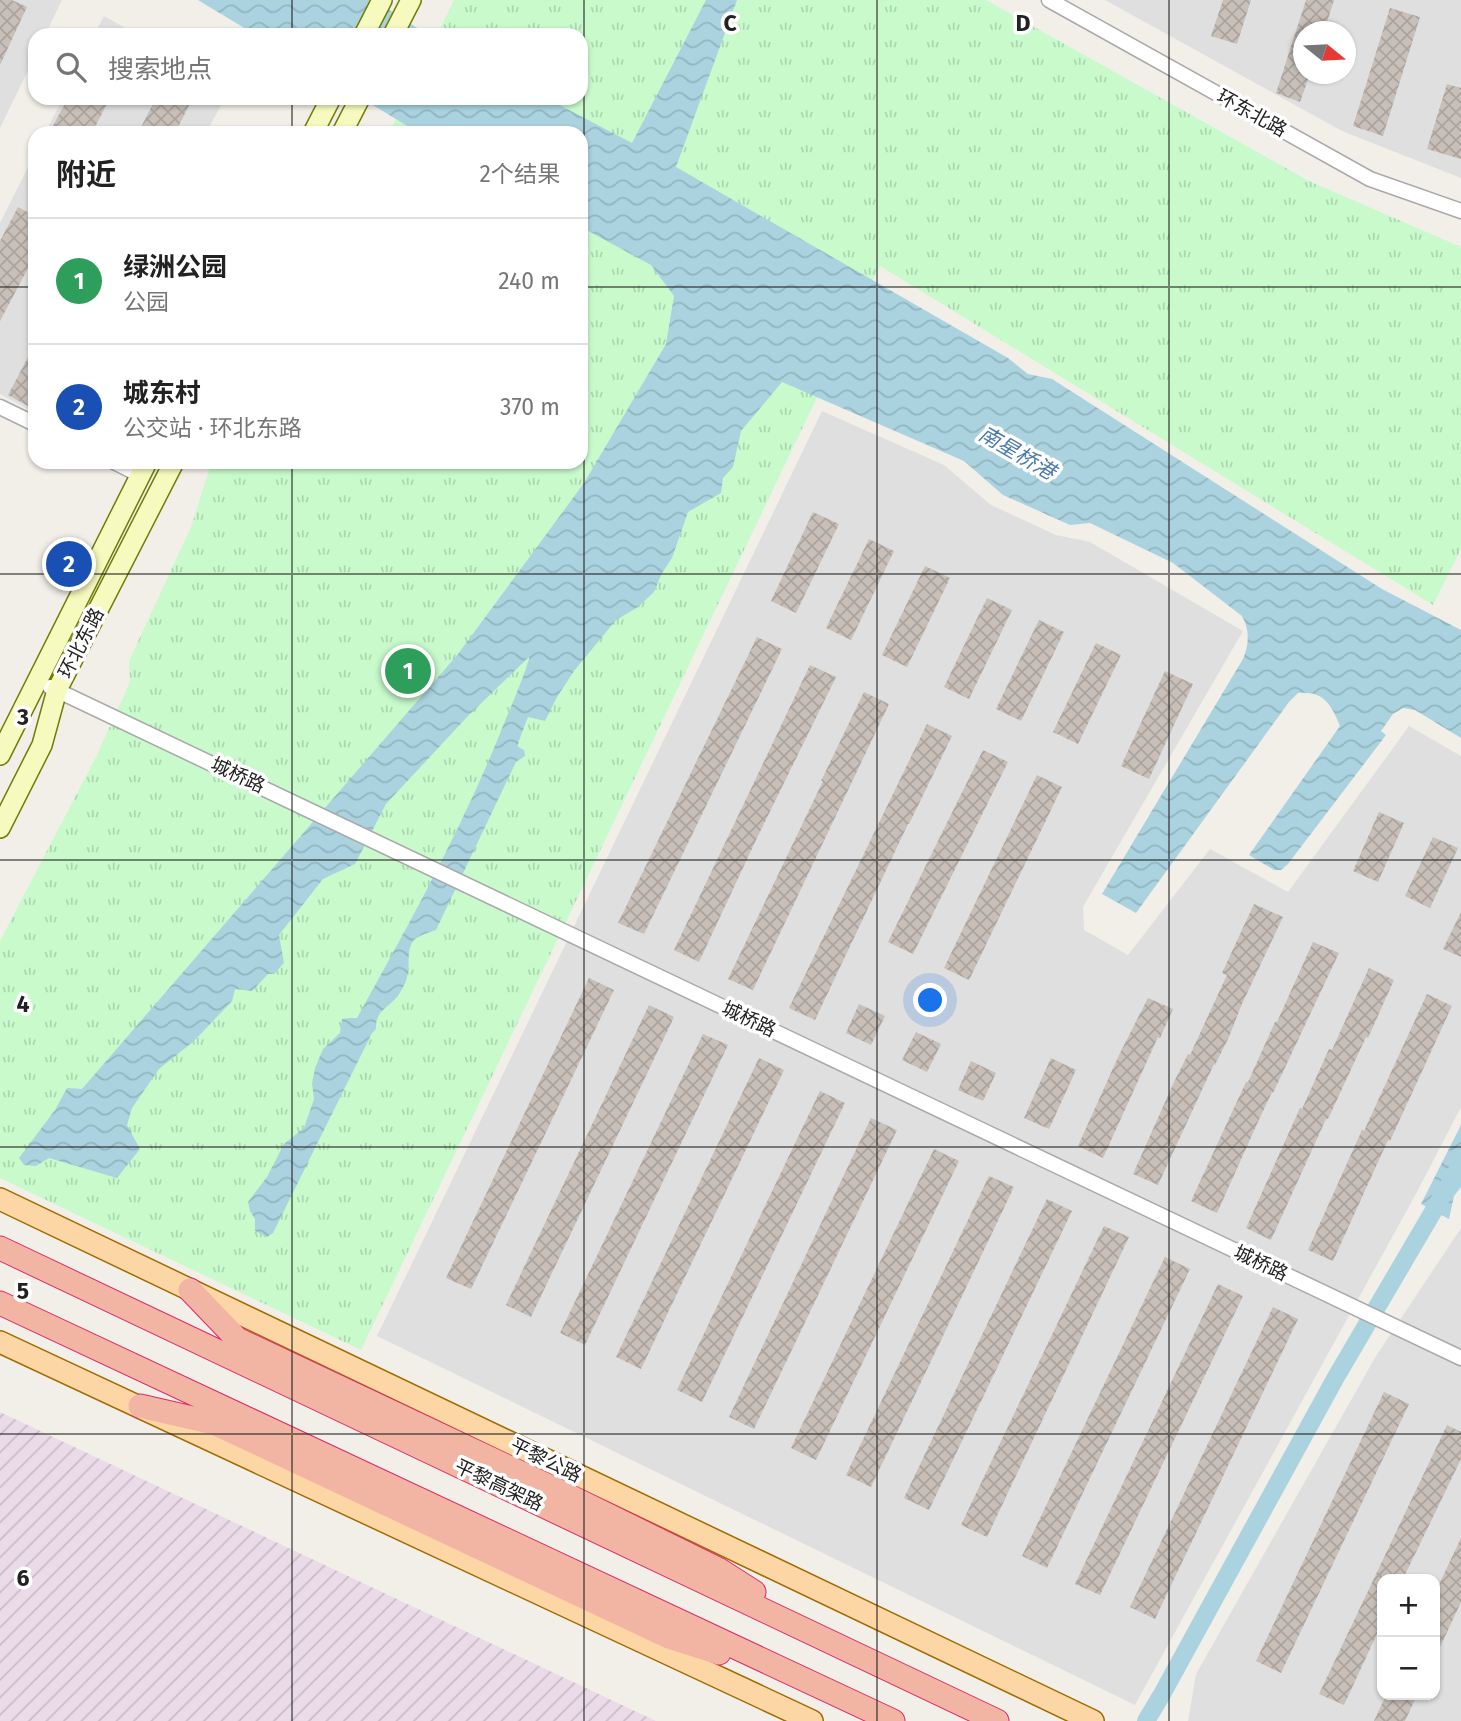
<!DOCTYPE html>
<html lang="zh">
<meta charset="utf-8">
<style>
:root{--surface:#fff;--page:#f2f2f2;--text:#222;--muted:#767676;--line:#e0e0e0;--accent:#7c3aed}
body{margin:0;font-family:"Fira Sans","Noto Sans SC",sans-serif;background:var(--page);color:var(--text)}
.controls{position:absolute;right:21px;bottom:21px;display:grid;overflow:hidden;border-radius:14px;box-shadow:0 2px 5px #0004}
.controls button{width:63px;height:63px;display:grid;place-items:center;padding:0;border:0;border-bottom:2px solid var(--line);background:var(--surface);color:var(--text);font:35px sans-serif}
.compass{position:absolute;left:1293px;top:21px;width:63px;height:63px;border-radius:50%;background:var(--surface);box-shadow:0 2px 5px #0004;rotate:108deg}
.you{position:absolute;left:931px;top:1001px;width:24px;height:24px;margin:-18px;border:5px solid #fff;border-radius:50%;background:#1a73e8;box-shadow:0 0 0 10px #1a73e833}
.badge{display:grid;place-items:center;width:46px;height:46px;border-radius:50%;background:var(--accent);color:#fff;font-size:23px;font-weight:700}
.pin{position:absolute;translate:-50% -50%;border:4px solid #fff;box-shadow:0 2px 7px #0006}
.list{margin:0;padding:0;list-style:none}
h2{display:flex;justify-content:space-between;align-items:center;height:91px;margin:0;padding:0 28px;font-size:30px}
h2 small{font-size:23px;font-weight:400;color:var(--muted)}
.list li{display:grid;grid-template-columns:46px 1fr auto;gap:21px;align-items:center;box-sizing:border-box;height:126px;padding:0 28px;border-top:2px solid var(--line)}
.list b{display:block;font-size:26px;white-space:nowrap}
.list p{margin:0;font-size:23px;white-space:nowrap;color:var(--muted)}
.list em{font-size:23px;font-style:normal;color:var(--muted)}
.icon{flex:none;width:38px;height:38px;fill:none;stroke:currentColor;stroke-width:2;stroke-linecap:round;stroke-linejoin:round}
.map{position:relative;flex:none;width:1461px;height:1721px;overflow:hidden}
.search{position:absolute;background:var(--surface);box-shadow:0 2px 5px #0004;left:28px;top:28px;width:560px;height:77px;display:flex;align-items:center;gap:18px;box-sizing:border-box;padding:0 24px;border-radius:21px;color:var(--muted);font-size:26px}
.panel{position:absolute;background:var(--surface);box-shadow:0 2px 5px #0004;left:28px;top:126px;width:560px;height:343px;border-radius:21px}
.map>svg:first-child{display:block}
.residential{fill:#e0dfdf;fill-rule:evenodd}
.industrial{fill:url(#industrial-furrows)}
.park{fill:url(#park-tufts)}
.water{fill:url(#water-waves)}
.lines{fill:none;stroke-linecap:round;stroke-linejoin:round}
.canal{stroke:#aad3df;stroke-width:18}
.building{fill:url(#building-cross-hatch)}
.minor-casing{stroke:#a9a9a9;stroke-width:17}
.secondary-casing{stroke:#707d05;stroke-width:22}
.primary-casing{stroke:#a06b00;stroke-width:24}
.trunk-casing{stroke:#dc2a67;stroke-width:25}
.minor{stroke:#fff;stroke-width:14}
.secondary{stroke:#f7fabf;stroke-width:19}
.primary{stroke:#fcd6a4;stroke-width:21}
.trunk{stroke:#f2b4a3;stroke-width:23}
.grid{fill:none;stroke:#222;stroke-width:2;stroke-opacity:0.55}
.labels{text-anchor:middle;dominant-baseline:central;stroke-width:7;stroke-linejoin:round;paint-order:stroke}
.street-label{font-size:19px;fill:#222;stroke:#fff}
.water-label{font-size:21px;font-style:italic;fill:#4a7aab;stroke:#fff}
.grid-label{font-size:23px;text-anchor:middle;font-weight:bold;fill:#222;stroke:#fff;stroke-width:7;stroke-linejoin:round;paint-order:stroke}
</style>
<div class="map">
<svg width="1461" height="1721" viewBox="0 0 1461 1721">
<defs>
<pattern id="industrial-furrows" width="10" height="10" patternUnits="userSpaceOnUse" patternTransform="scale(1.75)"><rect width="10" height="10" fill="#ebdbe8"/><path d="M-1 1l2-2M0 10L10 0M9 11l2-2" fill="none" stroke="#c9bcc7"/></pattern>
<pattern id="park-tufts" width="24" height="20" patternUnits="userSpaceOnUse" patternTransform="scale(1.75)"><rect width="24" height="20" fill="#c8facc"/><path d="M3 7l-1-3M5 7V3M7 7l1-3M15 17l-1-3M17 17v-4M19 17l1-3" fill="none" stroke="#acd6af"/></pattern>
<pattern id="water-waves" width="16" height="10" patternUnits="userSpaceOnUse" patternTransform="scale(1.75)"><rect width="16" height="10" fill="#aad3df"/><path d="M0 5q4-4 8 0t8 0" fill="none" stroke="#92b5bf"/></pattern>
<pattern id="building-cross-hatch" width="8" height="8" patternUnits="userSpaceOnUse" patternTransform="scale(1.75)"><rect width="8" height="8" fill="#c7bfb8"/><path d="M0 0l8 8M0 8l8-8" fill="none" stroke="#aba49e"/></pattern>
</defs>
<rect width="100%" height="100%" fill="#f2efe9"/>
<path class="residential" d="M 0,0 L 62,0 L 45,35 L 35,35 L 35,56 L 0,128 Z
M 1105,0 L 1461,0 L 1461,178 L 1342,131 ZM 1304,32 L 1346,32 L 1346,74 L 1304,74 Z
M 104,16 L 138,35 L 94,35 Z
M 63,98 L 225,98 L 206,133 L 45,133 Z
M 35,153 L 35,413 L 0,394 L 0,223 Z
M 822,411 L 944,465 L 991,505 L 1056,535 L 1090,542 L 1243,631 L 1083,907 L 1084,930 L 1128,955 L 1210,849 L 1288,892 L 1409,726 L 1461,756 L 1461,1107 L 1418,1190 L 1135,1705 L 377,1336 Z
M 1461,1228 L 1461,1721 L 1188,1721 L 1196,1674 L 1376,1356 ZM 1382,1579 L 1435,1579 L 1435,1695 L 1382,1695 Z"/>
<path class="industrial" d="M 0,1412 L 656,1721 L 0,1721 Z"/>
<path class="park" d="M 454,0 L 986,0 L 1309,181 L 1461,247 L 1461,549 L 1433,605 L 880,266 L 361,1350 L 0,1178 L 0,941 L 96,757 L 130,682 L 129,661 L 191,527 L 209,470 L 213,462 L 581,462 L 581,133 L 389,133 L 406,98 L 581,98 L 581,35 L 437,35 Z"/>
<path class="water" d="M 198,0 L 374,0 L 428,35 L 256,35 Z
M 706,0 L 737,0 L 676,167 L 1008,358 L 1028,374 L 1052,379 L 1382,589 L 1461,630 L 1461,738 L 1415,710 L 1403,708 L 1393,714 L 1381,731 L 1386,735 L 1288,864 L 1281,870 L 1274,870 L 1249,855 L 1340,726 C 1331,704 1324,691 1298,693 L 1289,702 L 1136,913 L 1102,894 L 1243,659 C 1249,645 1250,630 1242,616 L 1173,563 L 1090,523 L 1070,525 L 1003,495 L 964,461 L 782,382 L 741,431 L 733,467 L 723,478 L 721,493 L 688,512 L 672,558 L 662,573 L 654,592 L 638,607 L 616,620 L 574,671 L 557,697 L 545,721 L 528,717 L 517,746 L 524,750 L 525,756 L 516,762 L 436,930 C 430,932 420,935 415,939 C 405,949 411,965 407,977 C 406,983 400,993 397,997 C 387,1009 375,1011 376,1029 L 372,1033 L 273,1233 L 267,1237 L 255,1231 L 255,1219 L 250,1211 L 248,1202 L 267,1177 L 284,1144 L 304,1128 L 314,1099 L 312,1083 L 315,1068 L 323,1049 L 340,1033 L 342,1019 L 350,1018 L 357,1018 C 408,926 459,834 499,736 C 509,710 522,683 530,656 L 468,716 L 386,804 L 355,864 L 323,879 L 279,935 L 284,963 L 274,974 L 268,974 L 252,991 L 235,989 L 232,1001 L 194,1041 L 159,1069 L 132,1108 L 127,1125 L 140,1149 L 117,1178 L 49,1158 L 36,1166 L 24,1165 L 19,1158 L 55,1110 L 67,1088 L 82,1089 L 458,654 L 584,483 L 666,344 L 674,296 L 651,265 L 581,227 L 581,133 L 419,133 L 361,98 L 546,98 L 632,143 Z
M 1461,1125 L 1461,1187 L 1454,1196 L 1449,1219 L 1421,1204 Z"/>
<g class="lines">
<path class="canal" d="M 1146,1721 L 1161,1696 L 1336,1377 L 1461,1164"/>
</g>
<path class="building" d="M 0,0 L 12,0 L 27,7 L 0,65 Z
M 1223,0 L 1251,0 L 1237,44 L 1211,36 Z
M 1306,0 L 1334,0 L 1324,32 L 1304,32 L 1304,74 L 1310,74 L 1300,102 L 1276,93 Z
M 1390,8 L 1420,17 L 1383,136 L 1353,126 Z
M 1447,84 L 1461,88 L 1461,159 L 1427,149 Z
M 68,98 L 110,98 L 92,133 L 49,133 Z
M 156,98 L 193,98 L 175,133 L 138,133 Z
M 18,207 L 35,216 L 35,255 L 0,321 L 0,241 Z
M 35,344 L 35,410 L 8,395 Z
M 813,512 L 839,524 L 796,613 L 771,601 Z
M 869,539 L 894,551 L 851,640 L 826,628 Z
M 925,566 L 950,578 L 907,667 L 882,655 Z
M 987,598 L 1012,610 L 969,699 L 944,687 Z
M 1039,620 L 1064,632 L 1021,721 L 996,709 Z
M 757,637 L 782,649 L 644,934 L 618,923 Z
M 1096,643 L 1121,655 L 1078,744 L 1053,732 Z
M 810,665 L 836,677 L 756,840 L 699,962 L 674,950 Z
M 1165,671 L 1193,684 L 1149,779 L 1121,766 Z
M 864,692 L 889,704 L 753,990 L 728,979 L 823,781 L 821,781 Z
M 927,724 L 952,736 L 909,824 L 908,824 L 815,1020 L 789,1008 Z
M 983,750 L 1008,762 L 913,954 L 888,942 Z
M 1037,775 L 1062,787 L 969,980 L 944,968 Z
M 1379,812 L 1404,823 L 1378,882 L 1353,871 Z
M 1433,837 L 1458,848 L 1430,908 L 1405,896 Z
M 1254,904 L 1283,917 L 1241,1006 L 1229,1037 L 1215,1065 L 1214,1064 L 1158,1185 L 1133,1174 L 1174,1082 L 1188,1054 L 1190,1055 L 1227,975 L 1222,973 Z
M 1461,912 L 1461,957 L 1443,949 Z
M 1313,942 L 1339,953 L 1273,1093 L 1272,1092 L 1257,1124 L 1217,1213 L 1191,1201 L 1233,1110 L 1246,1082 L 1248,1082 L 1275,1022 L 1277,1022 Z
M 1369,968 L 1394,980 L 1368,1038 L 1366,1037 L 1328,1119 L 1326,1119 L 1271,1240 L 1246,1228 L 1300,1108 L 1302,1109 L 1329,1049 L 1332,1050 Z
M 589,978 L 614,990 L 471,1289 L 446,1278 Z
M 1427,994 L 1452,1006 L 1390,1141 L 1388,1140 L 1333,1261 L 1308,1250 L 1362,1130 L 1364,1131 Z
M 1148,998 L 1173,1009 L 1160,1038 L 1158,1037 L 1103,1158 L 1078,1146 L 1119,1055 Z
M 859,1004 L 885,1016 L 871,1045 L 846,1033 Z
M 649,1005 L 674,1017 L 531,1317 L 506,1305 Z
M 916,1032 L 941,1044 L 927,1072 L 902,1060 Z
M 703,1034 L 728,1045 L 585,1345 L 560,1333 Z
M 759,1058 L 784,1070 L 641,1369 L 616,1357 Z
M 1051,1058 L 1076,1070 L 1049,1129 L 1024,1118 Z
M 971,1061 L 996,1073 L 983,1101 L 958,1090 Z
M 820,1091 L 845,1103 L 702,1402 L 677,1390 Z
M 871,1118 L 897,1130 L 754,1429 L 729,1417 Z
M 934,1149 L 959,1161 L 816,1460 L 791,1448 Z
M 989,1176 L 1014,1187 L 871,1487 L 846,1475 Z
M 1047,1199 L 1072,1211 L 929,1510 L 904,1498 Z
M 1104,1226 L 1129,1237 L 987,1537 L 961,1525 Z
M 1165,1257 L 1190,1269 L 1047,1568 L 1022,1556 Z
M 1218,1284 L 1243,1296 L 1100,1595 L 1075,1584 Z
M 1273,1307 L 1298,1319 L 1155,1619 L 1130,1607 Z
M 1384,1392 L 1409,1404 L 1281,1673 L 1256,1661 Z
M 1447,1425 L 1461,1432 L 1461,1459 L 1403,1579 L 1382,1579 L 1382,1623 L 1344,1705 L 1319,1694 Z
M 1461,1538 L 1461,1602 L 1435,1658 L 1435,1593 Z
M 1386,1695 L 1417,1695 L 1405,1721 L 1374,1721 Z"/>
<g class="lines">
<defs>
<path id="minor" d="M 1049,0 L 1370,179 L 1461,211
M 0,407 L 35,424
M 114,462 L 140,475
M 50,687 L 1461,1358"/>
<path id="secondary" d="M 364,35 L 382,0
M 393,35 L 411,0
M 313,133 L 331,98
M 342,133 L 360,98
M 0,755 L 147,462
M 0,828 L 42,745 L 57,690 L 174,462"/>
<path id="primary" d="M 0,1199 L 1093,1721
M 0,1342 L 812,1721"/>
<path id="trunk" d="M 0,1248 L 997,1721
M 190,1290 L 237,1339 L 555,1489 L 718,1569 L 754,1592
M 0,1303 L 893,1721
M 140,1406 L 214,1423 L 669,1637 L 719,1653"/>
</defs>
<use href="#minor" class="minor-casing"/>
<use href="#secondary" class="secondary-casing"/>
<use href="#primary" class="primary-casing"/>
<use href="#trunk" class="trunk-casing"/>
<use href="#minor" class="minor"/>
<use href="#secondary" class="secondary"/>
<use href="#primary" class="primary"/>
<use href="#trunk" class="trunk"/>
</g>
<path class="grid" d="M 292,0 L 292,35M 584,0 L 584,1721M 877,0 L 877,1721M 1169,0 L 1169,1721M 292,98 L 292,133M 0,287 L 35,287M 581,287 L 1461,287M 292,462 L 292,1721M 0,574 L 1461,574M 0,860 L 1461,860M 0,1147 L 1461,1147M 0,1434 L 1461,1434"/>
<g class="labels">
<g class="street-label">
<text transform="translate(1252 113) rotate(29)">环东北路</text>
<text transform="translate(81 643) rotate(-63)">环北东路</text>
<text transform="translate(238 775) rotate(25)">城桥路</text>
<text transform="translate(749 1019) rotate(25)">城桥路</text>
<text transform="translate(1261 1263) rotate(25)">城桥路</text>
<text transform="translate(546 1460) rotate(26)">平黎公路</text>
<text transform="translate(499 1485) rotate(25)">平黎高架路</text>
</g>
<g class="water-label">
<text transform="translate(1017 453) rotate(30)">南星桥港</text>
</g>
</g>
<g class="grid-label">
<text x="730" y="31">C</text>
<text x="1023" y="31">D</text>
<text x="23" y="725">3</text>
<text x="23" y="1012">4</text>
<text x="23" y="1299">5</text>
<text x="23" y="1586">6</text>
</g>
</svg>
<div class="controls">
<button>+</button>
<button>−</button>
</div>
<svg class="compass" viewBox="-18 -18 36 36"><path d="M0-13l5 13h-10z" fill="#e53935"/><path d="M0 13l5-13h-10z" fill="#767676"/></svg>
<div class="you"></div>
<div class="pin badge" style="left:408px;top:671px;background:#2e9e5b">1</div>
<div class="pin badge" style="left:69px;top:564px;background:#1a4fb4">2</div>
<div class="search"><svg class="icon" aria-label="search" viewBox="0 0 24 24"><circle cx="10" cy="10" r="6"/><path d="M15 15l6 6"/></svg>搜索地点</div>
<section class="panel">
<h2>附近<small>2个结果</small></h2>
<ul class="list">
<li><span class="badge" style="background:#2e9e5b">1</span><div><b>绿洲公园</b><p>公园</p></div><em>240 m</em></li>
<li><span class="badge" style="background:#1a4fb4">2</span><div><b>城东村</b><p>公交站 · 环北东路</p></div><em>370 m</em></li>
</ul>
</section>
</div>
